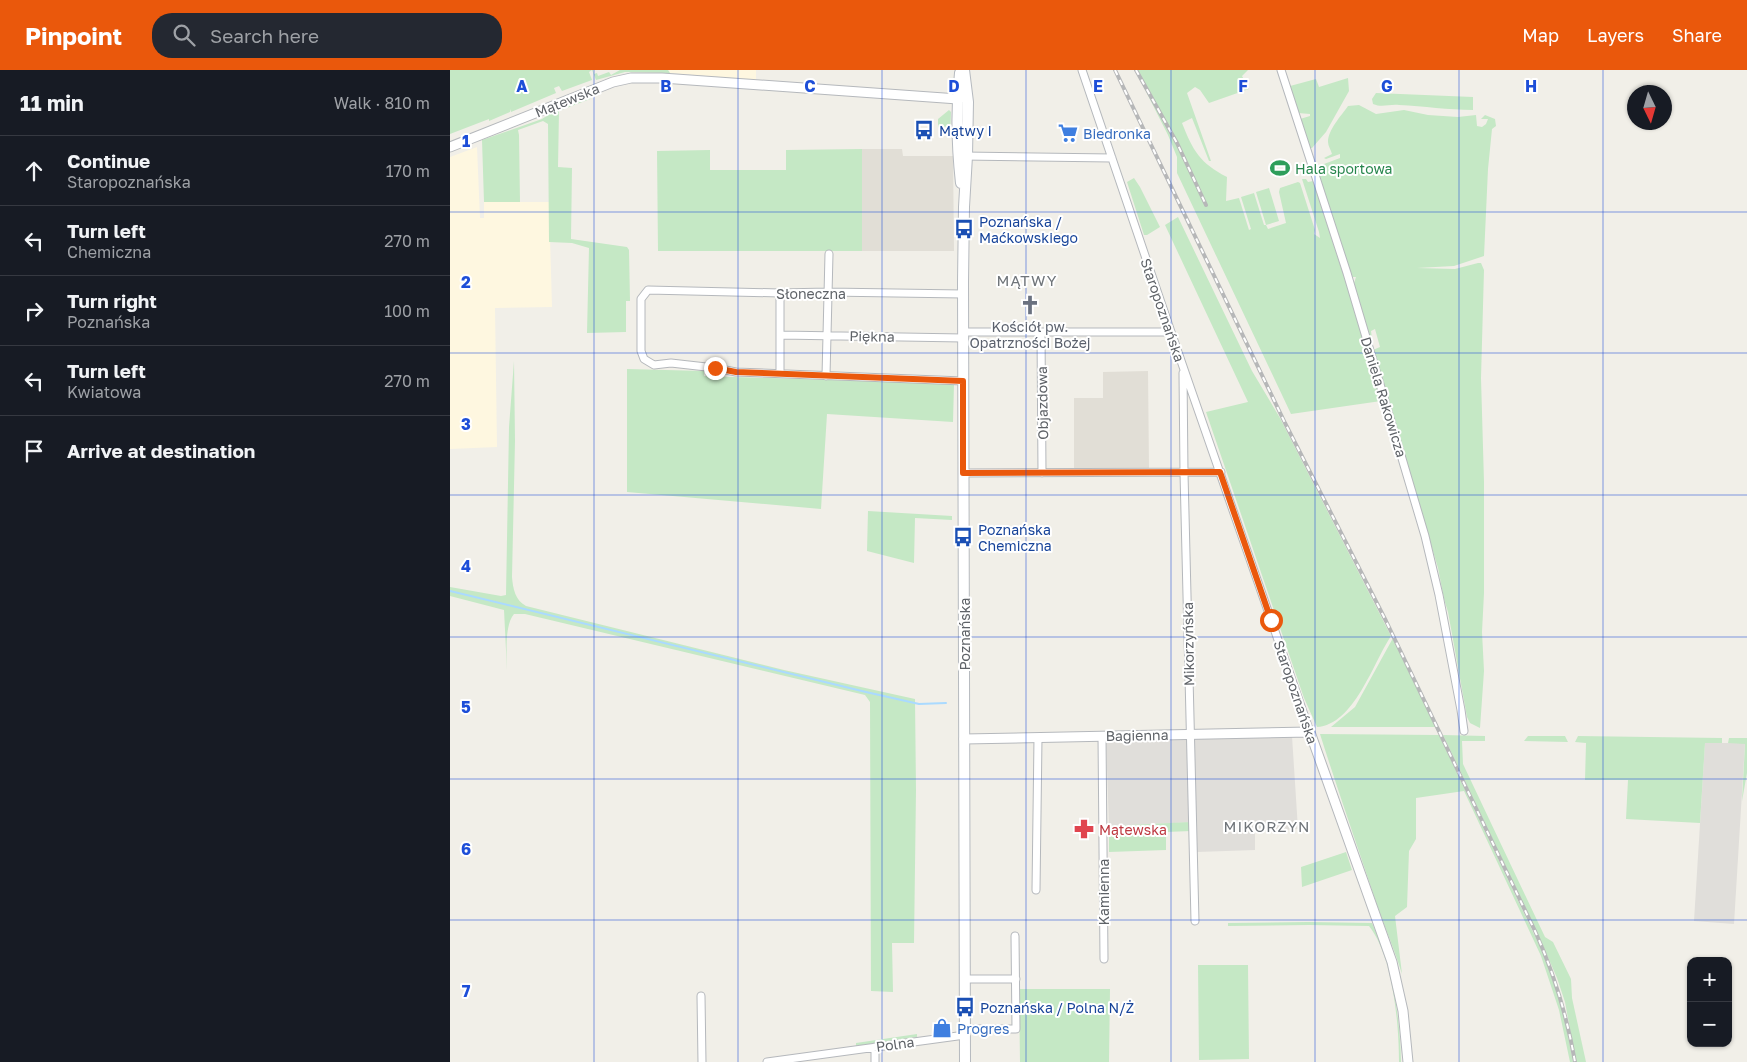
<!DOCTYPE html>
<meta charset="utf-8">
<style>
:root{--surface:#171b24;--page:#242831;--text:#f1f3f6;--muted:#9ea1a6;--line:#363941;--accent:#ea580c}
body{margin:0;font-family:"Golos Text",sans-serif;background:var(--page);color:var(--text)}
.controls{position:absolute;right:15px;bottom:15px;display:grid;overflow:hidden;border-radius:10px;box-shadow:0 1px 4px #0004}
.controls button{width:45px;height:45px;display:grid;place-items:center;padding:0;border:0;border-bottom:1px solid var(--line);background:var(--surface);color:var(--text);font:25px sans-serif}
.compass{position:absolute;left:1177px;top:15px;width:45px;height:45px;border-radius:50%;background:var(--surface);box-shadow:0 1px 4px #0004;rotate:175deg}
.stop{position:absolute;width:15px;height:15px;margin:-11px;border:4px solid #ea580c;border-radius:50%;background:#fff}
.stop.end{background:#ea580c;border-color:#fff;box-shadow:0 1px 5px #0008}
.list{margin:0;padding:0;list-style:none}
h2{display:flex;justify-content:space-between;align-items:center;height:65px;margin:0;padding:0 20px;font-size:21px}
h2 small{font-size:16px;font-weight:400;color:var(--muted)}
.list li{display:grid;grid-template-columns:32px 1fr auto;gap:15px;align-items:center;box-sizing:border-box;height:70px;padding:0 20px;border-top:1px solid var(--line)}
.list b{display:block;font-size:19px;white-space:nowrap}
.list p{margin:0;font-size:16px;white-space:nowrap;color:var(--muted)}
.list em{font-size:16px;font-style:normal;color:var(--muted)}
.icon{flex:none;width:28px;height:28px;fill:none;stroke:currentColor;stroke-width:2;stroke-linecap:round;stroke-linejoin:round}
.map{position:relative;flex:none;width:1297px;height:992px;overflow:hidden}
header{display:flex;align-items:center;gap:30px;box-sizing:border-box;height:70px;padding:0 25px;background:var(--accent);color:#fff}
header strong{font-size:24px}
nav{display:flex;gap:28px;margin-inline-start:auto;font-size:18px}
.search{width:350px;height:45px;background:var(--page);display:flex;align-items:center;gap:12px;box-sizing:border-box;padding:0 18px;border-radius:20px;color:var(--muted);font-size:19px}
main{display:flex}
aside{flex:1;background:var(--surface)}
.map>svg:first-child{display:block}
.commercial{fill:#fef7e0}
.industrial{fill:#e0deda}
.education{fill:#e1ded6}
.green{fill:#c5e8c5}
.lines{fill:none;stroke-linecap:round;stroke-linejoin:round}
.stream{stroke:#aadaff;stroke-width:2}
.minor-casing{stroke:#b5b8bc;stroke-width:9}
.tertiary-casing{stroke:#b5b8bc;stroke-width:11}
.secondary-casing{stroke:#b6babf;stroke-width:12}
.minor{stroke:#fff;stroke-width:7}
.tertiary{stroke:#fff;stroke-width:9}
.secondary{stroke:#fff;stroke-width:10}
.rail-casing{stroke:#b6b7b8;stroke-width:4}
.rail{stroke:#fff;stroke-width:2;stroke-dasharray:5.5;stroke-linecap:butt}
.route{stroke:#ea580c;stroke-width:6}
.grid{fill:none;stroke:#1d4ed8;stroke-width:1;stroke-opacity:0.55}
.labels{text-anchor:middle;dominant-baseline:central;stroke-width:4;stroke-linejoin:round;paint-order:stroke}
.street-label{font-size:14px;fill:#5f6368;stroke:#fff}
.transit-label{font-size:14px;fill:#164399;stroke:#fff;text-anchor:start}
.shop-label{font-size:14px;fill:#366cbe;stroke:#fff;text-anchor:start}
.leisure-label{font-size:14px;fill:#27864d;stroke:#fff;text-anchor:start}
.worship-label{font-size:14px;fill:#5b616d;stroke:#fff}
.health-label{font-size:14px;fill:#be3a42;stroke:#fff;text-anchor:start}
.neighbourhood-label{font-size:15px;letter-spacing:1px;fill:#70757a;stroke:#fff}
.grid-label{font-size:16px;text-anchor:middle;font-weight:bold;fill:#1d4ed8;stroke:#fff;stroke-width:4;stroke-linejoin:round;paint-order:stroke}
</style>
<header>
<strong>Pinpoint</strong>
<div class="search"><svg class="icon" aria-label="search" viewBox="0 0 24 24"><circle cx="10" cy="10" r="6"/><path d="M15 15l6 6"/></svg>Search here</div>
<nav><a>Map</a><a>Layers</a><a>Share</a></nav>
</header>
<main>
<aside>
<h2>11 min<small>Walk · 810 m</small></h2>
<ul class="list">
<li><svg class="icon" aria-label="ahead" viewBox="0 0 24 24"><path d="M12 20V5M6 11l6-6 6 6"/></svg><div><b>Continue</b><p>Staropoznańska</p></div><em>170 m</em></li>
<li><svg class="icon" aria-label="left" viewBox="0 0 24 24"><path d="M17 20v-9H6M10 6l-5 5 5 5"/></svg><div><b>Turn left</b><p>Chemiczna</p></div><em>270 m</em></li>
<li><svg class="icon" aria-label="right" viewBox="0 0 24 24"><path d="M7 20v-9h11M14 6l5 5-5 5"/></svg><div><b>Turn right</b><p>Poznańska</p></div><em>100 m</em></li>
<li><svg class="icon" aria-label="left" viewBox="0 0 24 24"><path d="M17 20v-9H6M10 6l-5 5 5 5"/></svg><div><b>Turn left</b><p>Kwiatowa</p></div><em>270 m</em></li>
<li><svg class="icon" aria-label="arrive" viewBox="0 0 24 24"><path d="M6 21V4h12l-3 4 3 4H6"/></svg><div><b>Arrive at destination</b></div></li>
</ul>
</aside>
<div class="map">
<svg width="1297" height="992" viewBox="0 0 1297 992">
<rect width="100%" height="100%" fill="#f1efe8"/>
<path class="commercial" d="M 218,0 L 306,0 L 306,10 L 220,3 Z
M 27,77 L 30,148 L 34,148 L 34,132 L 99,132 L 102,237 L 45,238 L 47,377 L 0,379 L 0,87 Z"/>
<path class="industrial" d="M 842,666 L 848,759 L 805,762 L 805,780 L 747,782 L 746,752 L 659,756 L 656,670 Z
M 1255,673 L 1295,673 L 1284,854 L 1244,851 Z"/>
<path class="education" d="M 412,79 L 452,79 L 453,86 L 503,86 L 504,181 L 412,181 Z
M 698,301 L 699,398 L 624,398 L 624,328 L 653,328 L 653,302 Z"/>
<path class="green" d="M 0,0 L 143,0 L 144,4 L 147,3 L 148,6 L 159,2 L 161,5 L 170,0 L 218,0 L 220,3 L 175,2 L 146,10 L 142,0 L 139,2 L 142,10 L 112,21 L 109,16 L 104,18 L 106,23 L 61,42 L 60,39 L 60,42 L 39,51 L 39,49 L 0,64 Z
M 685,0 L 798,0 L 792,6 L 799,19 L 759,33 L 750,20 L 745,17 L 737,23 L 761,91 L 759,91 L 742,48 L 732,53 C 743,81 750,93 777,107 L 776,131 L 789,128 L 799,160 L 801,159 L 791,127 L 804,123 L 814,155 L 816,155 L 806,122 L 819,118 L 829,151 L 816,155 L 818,159 L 836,153 L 829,122 L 830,118 L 848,112 L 850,113 L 865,160 L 864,164 L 870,168 L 869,162 L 852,109 L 856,109 L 858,112 L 863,111 L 898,219 L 931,331 L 841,344 L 727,103 L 727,87 L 718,65 Z
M 898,8 L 899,21 L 876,62 L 862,78 L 859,78 L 850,49 L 860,46 L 860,44 L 848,43 L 840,16 L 866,9 L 869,17 Z
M 926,23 L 1023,27 L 1023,40 C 998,40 974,36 949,35 C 939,34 932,38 923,34 L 922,29 Z
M 139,27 L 140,29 L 109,41 L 108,97 L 122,98 L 121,169 L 177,177 L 179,180 L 180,231 L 176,231 L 176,262 L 137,263 L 139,178 L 122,173 L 99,172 L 98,54 L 93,51 L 68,60 L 69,65 L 70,132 L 34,132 L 32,70 L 92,49 L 104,41 L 105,43 L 107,40 Z
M 909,35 L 926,44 L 954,40 L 978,45 L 1008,47 L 1026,45 L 1027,56 L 1032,57 L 1036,54 L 1038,49 L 1031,49 L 1035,45 L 1045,49 L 1046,56 L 1042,59 L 1038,99 L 1034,186 L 1004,196 L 967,198 L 1005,199 L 1028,193 L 1031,193 L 1034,200 L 1031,308 L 1034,412 L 1034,523 L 1032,562 L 1034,601 L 1030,658 L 1020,653 L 1017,647 L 998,542 L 994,529 L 988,498 L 923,280 L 930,277 L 925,259 L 921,261 L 922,269 L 921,270 L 904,213 L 906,207 L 902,207 L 901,204 L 868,104 L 870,102 L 867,102 L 866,97 L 890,88 L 890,84 L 876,89 L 874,88 L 882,84 C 881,80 878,76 878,72 C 878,60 891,46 898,36 Z
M 499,40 L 501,42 L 500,66 L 488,57 L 488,49 Z
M 412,79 L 412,181 L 208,181 L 207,81 L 260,80 L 260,100 L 336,100 L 336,80 Z
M 684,108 L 690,117 L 710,157 L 697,165 L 694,165 L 677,112 Z
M 728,147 L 802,301 L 830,348 L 941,566 C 923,593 904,655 867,657 L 854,628 L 756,342 L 798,332 L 715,155 Z
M 64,291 L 65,371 L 62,507 C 63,519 65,530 76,536 L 334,600 L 465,629 L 466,720 L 464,873 L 442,873 L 443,922 L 421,921 L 420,632 L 415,625 L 75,544 L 64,544 C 54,556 57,585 57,600 L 54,540 L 0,526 L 0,517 L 51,526 L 56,525 L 59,357 Z
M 177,299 L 254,301 L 254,306 L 504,314 L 503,352 L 377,344 L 371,439 L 177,422 Z
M 418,441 L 502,446 L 502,450 L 465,448 L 464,493 L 417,481 Z
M 943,568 L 986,657 L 881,657 L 905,637 Z
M 870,664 L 989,665 L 1094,885 L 1113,939 L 1123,992 L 1120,992 L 1109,940 L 1091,886 L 1014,721 L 966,728 L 966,769 L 959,781 L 957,837 L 945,846 L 952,904 C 945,881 935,858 927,835 C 908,778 888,721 870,664 Z
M 993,665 L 1035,666 L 1035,671 L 1012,671 L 1013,694 L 1095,867 L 1103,872 L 1121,909 L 1122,928 L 1136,992 L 1126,992 L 1115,932 L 1107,908 L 1086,860 Z
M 1078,666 L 1115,666 L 1118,672 L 1074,671 Z
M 1128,666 L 1272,668 L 1272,673 L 1255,673 L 1250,753 L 1176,749 L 1178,710 L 1135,710 L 1136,673 L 1125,672 Z
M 1279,668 L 1297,668 L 1297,703 L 1292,731 L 1295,674 L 1278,673 Z
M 740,752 L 741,761 L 716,762 L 716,780 L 659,782 L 659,756 Z
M 896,782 L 902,800 L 852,817 L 851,797 Z
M 858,852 L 922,853 C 942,897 950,944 951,992 L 949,992 C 949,954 943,886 919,856 L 859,855 L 778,856 L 778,853 Z
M 748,895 L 798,895 L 799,989 L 749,990 Z
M 569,919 L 660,919 L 659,992 L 570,992 Z
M 467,964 L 467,967 L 406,976 L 406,973 Z"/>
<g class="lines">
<path class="stream" d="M 0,521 L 416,622 L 469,634 L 496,633"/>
<defs>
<path id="minor" d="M 632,0 L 721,262 L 860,662
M 831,0 L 897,203 L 975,466 L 989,525 L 1011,640 L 1014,661
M 513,86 L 662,88
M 330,223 L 330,303
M 513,224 L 378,222 L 330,223 L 198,220 L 191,229 L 191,281 L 194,289 L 204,295 L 221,293 L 265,298 L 286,302 L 513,311
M 514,262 L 721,262
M 591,262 L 592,403
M 330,265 L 513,268
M 733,303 L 734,403 L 745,851
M 376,306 L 379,184
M 513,403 L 771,402
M 652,666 L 654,889
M 586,820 L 588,668
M 514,909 L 566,909
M 251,926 L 252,992
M 515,959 L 566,959 L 565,866
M 425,977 L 425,992
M 317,992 L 515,965"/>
<path id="tertiary" d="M 0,77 L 163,12 L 181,8 L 212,8 L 508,29 L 512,25
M 514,669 L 860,662 L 942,892 L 953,941 L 958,992"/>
<path id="secondary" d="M 514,0 L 518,32 L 517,86 L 514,137 L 513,212 L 515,992
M 510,3 C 506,39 507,77 511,113"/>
</defs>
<use href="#minor" class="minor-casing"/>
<use href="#tertiary" class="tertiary-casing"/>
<use href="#secondary" class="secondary-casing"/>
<use href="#minor" class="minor"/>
<use href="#tertiary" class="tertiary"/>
<use href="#secondary" class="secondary"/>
<defs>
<path id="rail" d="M 665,0 L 835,353 L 936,551 L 1085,861 C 1104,903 1117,946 1125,992
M 686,0 L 727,73 L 756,135"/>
</defs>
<use href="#rail" class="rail-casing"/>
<use href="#rail" class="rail"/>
</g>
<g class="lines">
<path class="route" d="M 265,298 L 286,302 L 513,311 L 513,403 L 770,402 L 821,550"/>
</g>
<path class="grid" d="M 144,0 L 144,992M 288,0 L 288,992M 432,0 L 432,992M 576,0 L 576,992M 721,0 L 721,992M 865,0 L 865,992M 1009,0 L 1009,992M 1153,0 L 1153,992M 0,142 L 1297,142M 0,283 L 1297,283M 0,425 L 1297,425M 0,567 L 1297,567M 0,709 L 1297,709M 0,850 L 1297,850"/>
<defs>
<symbol id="bus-bare" viewBox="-9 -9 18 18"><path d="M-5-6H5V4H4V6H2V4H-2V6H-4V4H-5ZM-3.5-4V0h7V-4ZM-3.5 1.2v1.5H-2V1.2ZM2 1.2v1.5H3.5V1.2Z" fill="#1a4fb4" stroke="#fff" stroke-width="2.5" paint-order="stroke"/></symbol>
<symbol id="supermarket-bare" viewBox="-9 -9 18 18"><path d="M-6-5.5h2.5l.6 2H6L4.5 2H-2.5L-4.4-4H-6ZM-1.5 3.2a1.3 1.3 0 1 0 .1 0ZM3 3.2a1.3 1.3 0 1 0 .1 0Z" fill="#3f7fe0" stroke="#fff" stroke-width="2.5" paint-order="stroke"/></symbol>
<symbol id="stadium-bare" viewBox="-9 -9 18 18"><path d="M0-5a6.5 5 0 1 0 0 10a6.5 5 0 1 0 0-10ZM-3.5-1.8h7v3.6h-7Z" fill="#2e9e5b" stroke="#fff" stroke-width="2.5" paint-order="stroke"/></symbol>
<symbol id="church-bare" viewBox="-9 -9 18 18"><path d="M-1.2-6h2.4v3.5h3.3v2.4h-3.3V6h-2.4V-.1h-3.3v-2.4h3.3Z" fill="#6b7280" stroke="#fff" stroke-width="2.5" paint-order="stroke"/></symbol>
<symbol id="pharmacy-bare" viewBox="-9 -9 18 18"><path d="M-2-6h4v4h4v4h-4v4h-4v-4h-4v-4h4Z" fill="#e0444e" stroke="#fff" stroke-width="2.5" paint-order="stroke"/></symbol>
<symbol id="shop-bare" viewBox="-9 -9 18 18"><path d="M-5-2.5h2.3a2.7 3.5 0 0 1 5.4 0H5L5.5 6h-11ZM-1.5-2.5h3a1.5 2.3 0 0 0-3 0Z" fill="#3f7fe0" stroke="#fff" stroke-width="2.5" paint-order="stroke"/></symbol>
</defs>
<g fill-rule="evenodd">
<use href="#bus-bare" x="460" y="46" width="28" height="28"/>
<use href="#supermarket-bare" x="604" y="49" width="28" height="28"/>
<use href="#stadium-bare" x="816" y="84" width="28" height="28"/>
<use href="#bus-bare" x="500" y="145" width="28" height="28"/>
<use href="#church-bare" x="566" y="221" width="28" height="28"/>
<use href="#bus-bare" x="499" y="453" width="28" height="28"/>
<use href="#pharmacy-bare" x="620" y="745" width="28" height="28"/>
<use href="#bus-bare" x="501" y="923" width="28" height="28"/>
<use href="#shop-bare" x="478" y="944" width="28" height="28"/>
</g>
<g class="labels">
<g class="street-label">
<text transform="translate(117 30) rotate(-22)">Mątewska</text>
<text x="361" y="223">Słoneczna</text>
<text transform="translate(713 240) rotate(71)">Staropoznańska</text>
<text transform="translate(422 266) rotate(1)">Piękna</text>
<text transform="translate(934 327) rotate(73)">Daniela Rakowicza</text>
<text transform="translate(592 333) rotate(-91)">Objazdowa</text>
<text transform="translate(514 564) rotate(-90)">Poznańska</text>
<text transform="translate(738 574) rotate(-91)">Mikorzyńska</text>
<text transform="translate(846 622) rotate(71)">Staropoznańska</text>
<text transform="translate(687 665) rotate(-1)">Bagienna</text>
<text transform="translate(653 822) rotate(-90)">Kamienna</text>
<text transform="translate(445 974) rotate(-8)">Polna</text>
</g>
<g class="transit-label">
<text x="489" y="60">Mątwy I</text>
<text x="529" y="151">Poznańska /<tspan x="529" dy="16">Maćkowskiego</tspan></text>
<text x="528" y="459">Poznańska<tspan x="528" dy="16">Chemiczna</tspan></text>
<text x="530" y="937">Poznańska / Polna N/Ż</text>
</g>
<g class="shop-label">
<text x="633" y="63">Biedronka</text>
<text x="507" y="958">Progres</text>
</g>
<g class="leisure-label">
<text x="845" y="98">Hala sportowa</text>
</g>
<g class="worship-label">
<text x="580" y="256">Kościół pw.<tspan x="580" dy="16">Opatrzności Bożej</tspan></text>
</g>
<g class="health-label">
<text x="649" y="759">Mątewska</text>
</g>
<g class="neighbourhood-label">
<text x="577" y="210">MĄTWY</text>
<text x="817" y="756">MIKORZYN</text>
</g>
</g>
<g class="grid-label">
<text x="72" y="22">A</text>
<text x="216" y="22">B</text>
<text x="360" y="22">C</text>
<text x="504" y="22">D</text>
<text x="648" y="22">E</text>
<text x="793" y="22">F</text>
<text x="937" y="22">G</text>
<text x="1081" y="22">H</text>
<text x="16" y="77">1</text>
<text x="16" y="218">2</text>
<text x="16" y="360">3</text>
<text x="16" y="502">4</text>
<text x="16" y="643">5</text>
<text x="16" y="785">6</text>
<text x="16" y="927">7</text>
</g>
</svg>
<div class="controls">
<button>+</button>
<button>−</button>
</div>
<svg class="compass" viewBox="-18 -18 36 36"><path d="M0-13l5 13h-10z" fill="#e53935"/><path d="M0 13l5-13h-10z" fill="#9ea1a6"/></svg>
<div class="stop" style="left:821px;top:550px"></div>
<div class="stop end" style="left:265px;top:298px"></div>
</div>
</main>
